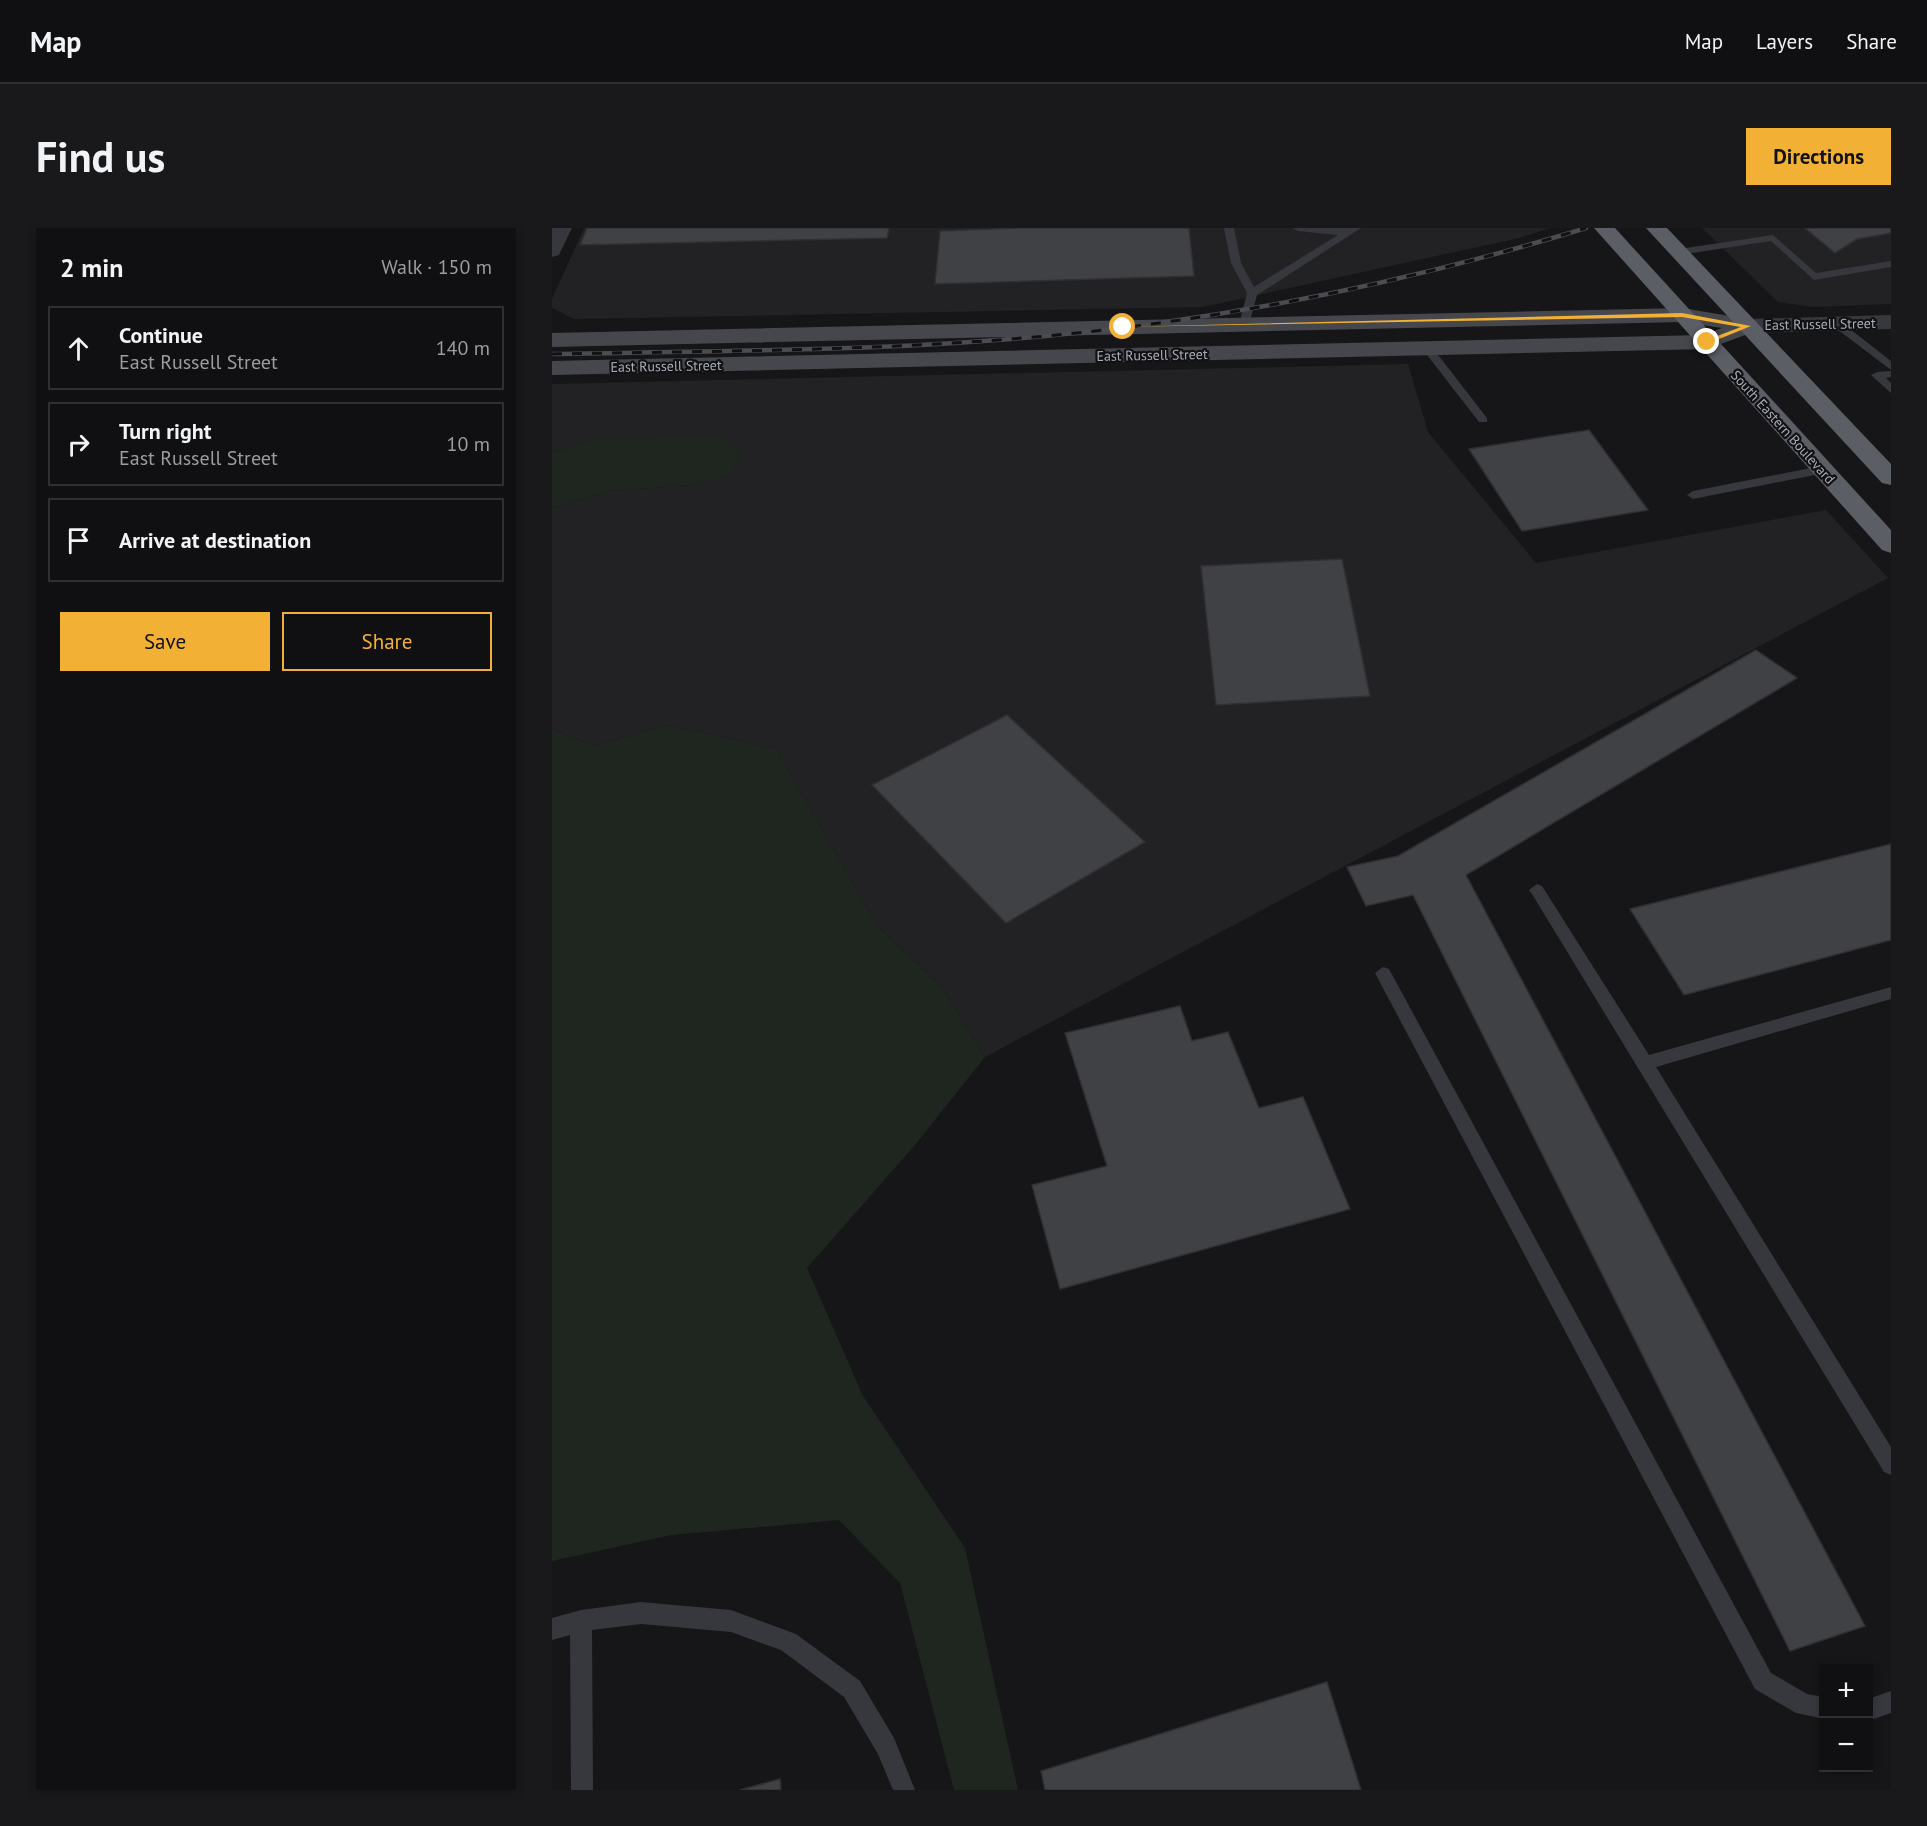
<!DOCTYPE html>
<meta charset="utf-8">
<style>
:root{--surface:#101012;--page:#19191b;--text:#f1f3f6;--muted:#9c9d9f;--line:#303032;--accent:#f2b134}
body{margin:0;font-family:"PT Sans",sans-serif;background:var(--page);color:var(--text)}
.controls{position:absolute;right:18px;bottom:18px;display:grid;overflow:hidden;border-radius:0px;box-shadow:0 3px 9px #0003}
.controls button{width:54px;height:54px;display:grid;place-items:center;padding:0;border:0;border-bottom:2px solid var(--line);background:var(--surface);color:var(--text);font:30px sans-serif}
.stop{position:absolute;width:18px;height:18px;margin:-14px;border:4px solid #f2b134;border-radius:50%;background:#fff}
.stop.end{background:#f2b134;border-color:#fff;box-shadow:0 2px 6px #0008}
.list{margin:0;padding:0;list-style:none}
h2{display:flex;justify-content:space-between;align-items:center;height:78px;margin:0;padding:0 24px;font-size:26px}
h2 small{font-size:20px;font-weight:400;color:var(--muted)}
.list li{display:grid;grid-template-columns:39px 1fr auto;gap:18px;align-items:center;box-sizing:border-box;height:84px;margin:0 12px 12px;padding:0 12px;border:2px solid var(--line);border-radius:0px}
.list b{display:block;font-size:22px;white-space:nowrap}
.list p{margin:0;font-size:20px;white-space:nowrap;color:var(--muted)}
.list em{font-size:20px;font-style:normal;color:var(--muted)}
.actions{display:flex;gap:12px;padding:18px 24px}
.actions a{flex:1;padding:14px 0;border:2px solid var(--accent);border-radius:0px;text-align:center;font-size:21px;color:var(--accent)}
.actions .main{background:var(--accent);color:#111}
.icon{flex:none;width:33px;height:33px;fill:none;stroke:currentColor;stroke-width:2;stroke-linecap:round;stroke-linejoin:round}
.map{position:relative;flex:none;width:1339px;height:1562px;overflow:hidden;border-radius:0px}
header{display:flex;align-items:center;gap:36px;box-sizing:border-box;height:84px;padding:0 30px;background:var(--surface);border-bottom:2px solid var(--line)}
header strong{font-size:28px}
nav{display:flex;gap:33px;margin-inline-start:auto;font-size:21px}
.intro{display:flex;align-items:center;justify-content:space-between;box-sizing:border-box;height:144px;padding:0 36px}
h1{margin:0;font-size:42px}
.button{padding:15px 27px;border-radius:0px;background:var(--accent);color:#111;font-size:21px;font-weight:700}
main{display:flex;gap:36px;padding:0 36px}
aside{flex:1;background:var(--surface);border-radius:0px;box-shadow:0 3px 9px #0003}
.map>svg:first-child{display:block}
.built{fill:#222225}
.green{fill:#1e261f}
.building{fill:#404145;stroke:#303034;stroke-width:1.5}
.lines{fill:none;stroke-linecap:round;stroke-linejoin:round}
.service{fill:#37383d;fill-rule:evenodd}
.minor{fill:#37383d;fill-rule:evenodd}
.tertiary{fill:#37383d;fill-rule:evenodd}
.secondary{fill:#45474d;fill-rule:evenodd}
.trunk{fill:#5b5e65;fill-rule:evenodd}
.rail-casing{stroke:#4a4c52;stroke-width:4.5}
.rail{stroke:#111113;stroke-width:3;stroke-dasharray:10;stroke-linecap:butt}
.route{fill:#f2b134}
.labels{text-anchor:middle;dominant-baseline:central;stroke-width:4.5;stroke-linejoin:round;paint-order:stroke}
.far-street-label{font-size:14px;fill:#a8adb8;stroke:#111113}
</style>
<header>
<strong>Map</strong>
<nav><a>Map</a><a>Layers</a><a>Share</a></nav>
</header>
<div class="intro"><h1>Find us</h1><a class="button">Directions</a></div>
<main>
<aside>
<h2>2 min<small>Walk · 150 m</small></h2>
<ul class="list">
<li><svg class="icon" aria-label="ahead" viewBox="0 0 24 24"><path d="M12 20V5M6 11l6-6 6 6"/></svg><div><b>Continue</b><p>East Russell Street</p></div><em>140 m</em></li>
<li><svg class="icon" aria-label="right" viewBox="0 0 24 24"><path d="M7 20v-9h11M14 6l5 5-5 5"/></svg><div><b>Turn right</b><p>East Russell Street</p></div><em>10 m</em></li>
<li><svg class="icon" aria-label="arrive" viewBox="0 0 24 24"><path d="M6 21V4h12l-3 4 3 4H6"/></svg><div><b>Arrive at destination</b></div></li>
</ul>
<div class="actions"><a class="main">Save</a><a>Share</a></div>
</aside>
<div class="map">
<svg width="1339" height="1562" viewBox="0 0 1339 1562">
<rect width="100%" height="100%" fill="#161618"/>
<path class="built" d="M 32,0 L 998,0 L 967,10 L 651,79 L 22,91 L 0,80 L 0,71 Z
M 1150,0 L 1339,0 L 1339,76 L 1261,79 L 1226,74 Z
M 856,136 L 876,204 L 984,335 L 1274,282 L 1336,350 L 433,829 L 391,761 L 324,696 L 224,521 L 115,497 L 42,518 L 0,501 L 0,280 L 57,263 L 140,257 L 41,211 L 0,225 L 0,156 Z"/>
<path class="green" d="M 168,207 L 190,228 L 176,248 L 140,257 L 57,263 L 0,280 L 0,225 L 41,211 Z
M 115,497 L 224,521 L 324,696 L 391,761 L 433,829 L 363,917 L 255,1040 L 311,1168 L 413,1320 L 466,1562 L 402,1562 L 348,1355 L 287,1292 L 119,1307 L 0,1333 L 0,501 L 42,518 Z"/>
<path class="building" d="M 35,0 L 337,0 L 335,10 L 28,17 Z
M 466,0 L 637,0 L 642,48 L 383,56 L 388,3 Z
M 1253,0 L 1339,0 L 1339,5 L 1305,11 L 1283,25 Z
M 1037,202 L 1096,282 L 970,303 L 917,221 Z
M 790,331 L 818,468 L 664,477 L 649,338 Z
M 1204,422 L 1245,450 L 914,647 L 1313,1398 L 1238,1423 L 861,667 L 814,678 L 795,639 L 846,628 Z
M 455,487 L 593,614 L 454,695 L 320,557 Z
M 1339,616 L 1339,712 L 1132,767 L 1078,681 Z
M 628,778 L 640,813 L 676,804 L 707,880 L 751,869 L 798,981 L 508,1061 L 480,957 L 555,938 L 513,805 Z
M 775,1454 L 809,1562 L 493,1562 L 489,1543 Z
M 228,1551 L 229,1562 L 188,1562 Z"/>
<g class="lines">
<path class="service" d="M 672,0 L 682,0 L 689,35 L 702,59 L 786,7 L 746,3 L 741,0 L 809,0 L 705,67 L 697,97 L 692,100 L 687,97 L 695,65 L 679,35 Z
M 1221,7 L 1264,45 L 1339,33 L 1339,39 L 1262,52 L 1219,13 L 1127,27 L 1122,24 L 1127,21 Z
M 1281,94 L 1289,94 L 1339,133 L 1339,142 L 1281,98 Z
M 872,119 L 880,119 L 935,190 L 935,194 L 927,194 L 872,123 Z
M 1339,143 L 1339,149 L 1334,150 L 1339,155 L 1339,165 L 1319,147 L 1325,144 Z
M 1269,238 L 1275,242 L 1273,245 L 1141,271 L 1135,267 L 1141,263 Z
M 985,656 L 990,658 L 1097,827 L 1339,759 L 1339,771 L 1104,839 L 1339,1219 L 1339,1247 L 1332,1244 L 980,666 L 977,662 Z
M 831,739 L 837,741 L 1219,1445 L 1255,1466 L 1272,1469 L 1272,1491 L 1244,1485 L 1203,1461 L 823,745 Z
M 89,1374 L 179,1382 L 244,1406 L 308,1453 L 342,1510 L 363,1562 L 341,1562 L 326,1526 L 292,1469 L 229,1422 L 179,1404 L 89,1396 L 40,1402 L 41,1562 L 19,1562 L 18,1407 L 0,1412 L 0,1390 L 29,1382 Z
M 1339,1463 L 1339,1485 L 1316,1493 L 1316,1471 Z"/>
<path class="minor" d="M 0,0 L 20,0 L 7,27 L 0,29 Z"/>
<path class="tertiary" d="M 1339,87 L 1339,101 L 1196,105 L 1188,103 L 1185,98 L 1188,93 L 1196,91 Z"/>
<path class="secondary" d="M 1130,80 L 1196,91 L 1204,93 L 1207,98 L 1204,103 L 1155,121 L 0,147 L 0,133 L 1152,107 L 1170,100 L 1130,94 L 0,119 L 0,105 Z"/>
<path class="trunk" d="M 1042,0 L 1063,0 L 1339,302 L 1339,325 L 1330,322 Z
M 1094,0 L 1115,0 L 1339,236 L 1339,257 L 1330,255 Z"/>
<defs>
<path id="rail" d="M 0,126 C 165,123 330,123 494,108 C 678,91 857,54 1034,0"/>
</defs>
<use href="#rail" class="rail-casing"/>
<use href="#rail" class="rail"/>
</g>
<path class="route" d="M 1130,85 L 1199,98 L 1155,116 L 1152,113 L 1189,99 L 1130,89 L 567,99 Z"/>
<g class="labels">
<g class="far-street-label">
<text transform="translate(1268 96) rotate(-1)">East Russell Street</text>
<text transform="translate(600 127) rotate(-1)">East Russell Street</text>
<text transform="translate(114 138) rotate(-1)">East Russell Street</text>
<text transform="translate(1231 199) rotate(48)">South Eastern Boulevard</text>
</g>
</g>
</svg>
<div class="controls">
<button>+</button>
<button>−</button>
</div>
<div class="stop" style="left:571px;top:99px"></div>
<div class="stop end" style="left:1155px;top:114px"></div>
</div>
</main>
